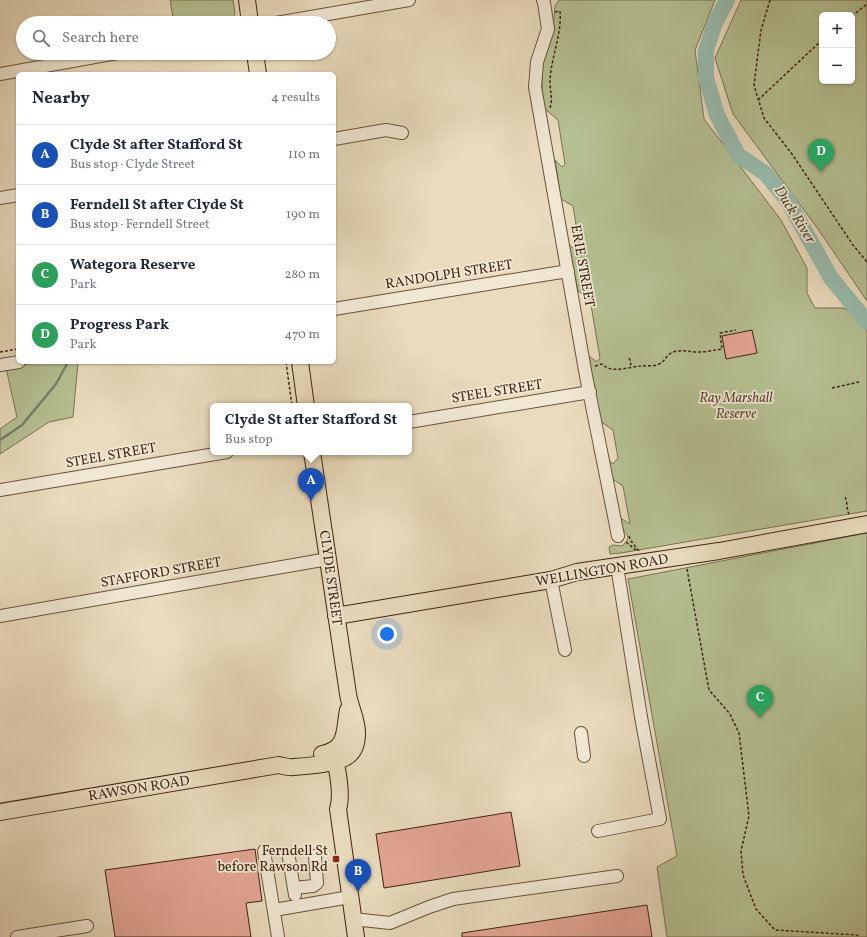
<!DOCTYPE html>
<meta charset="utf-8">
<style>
:root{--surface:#fff;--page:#f2f2f3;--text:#1f2937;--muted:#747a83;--line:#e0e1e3;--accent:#111827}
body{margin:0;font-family:Vollkorn,serif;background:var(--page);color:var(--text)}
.controls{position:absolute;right:12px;top:12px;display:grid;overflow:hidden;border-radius:6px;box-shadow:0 1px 3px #0004}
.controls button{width:36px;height:36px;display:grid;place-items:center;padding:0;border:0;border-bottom:1px solid var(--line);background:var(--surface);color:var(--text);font:20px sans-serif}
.you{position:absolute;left:387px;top:634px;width:14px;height:14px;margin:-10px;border:3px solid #fff;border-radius:50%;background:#1a73e8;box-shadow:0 0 0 6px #1a73e833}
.badge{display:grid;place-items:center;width:26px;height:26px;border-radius:50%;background:var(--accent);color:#fff;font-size:13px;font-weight:700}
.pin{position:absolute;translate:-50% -33px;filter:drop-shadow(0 1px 2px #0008)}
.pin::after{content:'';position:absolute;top:21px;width:14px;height:12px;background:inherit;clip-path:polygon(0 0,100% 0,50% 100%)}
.popup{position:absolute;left:210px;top:403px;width:202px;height:52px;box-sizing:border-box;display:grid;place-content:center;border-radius:6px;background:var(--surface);filter:drop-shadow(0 1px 3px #0005);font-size:13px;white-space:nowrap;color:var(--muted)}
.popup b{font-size:15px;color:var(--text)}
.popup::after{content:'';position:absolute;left:50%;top:100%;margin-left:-8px;border:8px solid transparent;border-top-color:var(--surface)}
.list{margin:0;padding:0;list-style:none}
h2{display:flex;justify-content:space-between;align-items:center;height:52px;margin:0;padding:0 16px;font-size:17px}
h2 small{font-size:13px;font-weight:400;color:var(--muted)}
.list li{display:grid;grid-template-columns:26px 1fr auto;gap:12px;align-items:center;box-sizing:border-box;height:60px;padding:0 16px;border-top:1px solid var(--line)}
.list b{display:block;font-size:15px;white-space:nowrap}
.list p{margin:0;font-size:13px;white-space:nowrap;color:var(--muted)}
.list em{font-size:13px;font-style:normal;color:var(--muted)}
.icon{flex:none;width:22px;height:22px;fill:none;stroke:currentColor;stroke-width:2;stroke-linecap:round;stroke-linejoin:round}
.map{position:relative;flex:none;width:867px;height:937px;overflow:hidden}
.search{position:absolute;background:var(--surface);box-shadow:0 1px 3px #0004;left:16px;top:16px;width:320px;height:44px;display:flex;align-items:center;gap:10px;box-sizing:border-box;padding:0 14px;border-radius:22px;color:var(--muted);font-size:15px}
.panel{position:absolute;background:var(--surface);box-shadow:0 1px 3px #0004;left:16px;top:72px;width:320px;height:292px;border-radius:6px}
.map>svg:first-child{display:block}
.green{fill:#b5c092;stroke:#7a7252;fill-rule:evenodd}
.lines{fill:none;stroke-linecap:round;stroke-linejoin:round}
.stream{stroke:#757f6f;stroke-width:2.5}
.river{stroke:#98bbad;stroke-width:16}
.building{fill:#e3a594;stroke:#402412}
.minor-casing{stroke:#6a523d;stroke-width:14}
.major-casing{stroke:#402412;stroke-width:18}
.path{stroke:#402412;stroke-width:1.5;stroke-dasharray:3 2;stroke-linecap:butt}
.minor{stroke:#f1e8d4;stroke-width:12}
.major{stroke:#e9dbbd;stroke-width:16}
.poi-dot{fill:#8f2418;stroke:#f1e8d4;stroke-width:1.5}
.labels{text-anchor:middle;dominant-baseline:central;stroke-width:3.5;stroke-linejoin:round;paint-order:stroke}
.street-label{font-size:14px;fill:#402412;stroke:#f1e8d4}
.park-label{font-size:14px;font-style:italic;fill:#5d4b32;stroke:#f1e8d4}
.poi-label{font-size:14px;fill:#402412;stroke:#f1e8d4;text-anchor:end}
.water-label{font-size:15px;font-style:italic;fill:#564a39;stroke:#f1e8d4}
</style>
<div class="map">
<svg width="867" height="937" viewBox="0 0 867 937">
<rect width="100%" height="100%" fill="#e9dbbd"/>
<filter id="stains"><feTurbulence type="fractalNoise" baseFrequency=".005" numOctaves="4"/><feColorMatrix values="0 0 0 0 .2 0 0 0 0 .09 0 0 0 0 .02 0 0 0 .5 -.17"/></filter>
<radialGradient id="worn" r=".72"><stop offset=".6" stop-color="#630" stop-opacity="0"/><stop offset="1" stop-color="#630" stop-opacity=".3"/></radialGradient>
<path class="green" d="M 170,0 L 233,0 L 235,13 L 233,19 L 207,23 L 174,23 Z
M 559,0 L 715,0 L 695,50 L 704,119 L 781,220 L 807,268 L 807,293 L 815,308 L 842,308 L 855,311 L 865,326 L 867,332 L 867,511 L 621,553 L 610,554 L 609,547 L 613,545 L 622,546 C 635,536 622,532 619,523 C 618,520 618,518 617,516 L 630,524 L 623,486 L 611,478 L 607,458 L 613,464 L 618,458 L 613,430 L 600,421 L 589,356 L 597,362 L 600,358 L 590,299 L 578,291 L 569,245 L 577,251 L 580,249 L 573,206 L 561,199 L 555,160 L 562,167 L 565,164 L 558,120 L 545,109 L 542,89 L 542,71 L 544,58 L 553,31 L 555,6 Z
M 741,0 L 867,0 L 867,301 L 818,229 L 733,114 L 715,58 ZM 822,15 L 852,15 L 852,81 L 822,81 Z
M 38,362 L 78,362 L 73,417 L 49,422 L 0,454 L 0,429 L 17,417 L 6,368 Z
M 867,533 L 867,937 L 667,937 L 657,867 L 677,856 L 628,579 Z"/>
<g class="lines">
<path class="stream" d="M 0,440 L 22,425 L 56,384 L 68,362"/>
<path class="river" d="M 727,0 L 715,23 L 706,50 L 706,78 L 717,115 L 738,155 L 766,174 L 788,201 L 831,278 L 867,322"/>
</g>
<path class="building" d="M 752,330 L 757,353 L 726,359 L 722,336 Z
M 511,812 L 520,866 L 384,888 L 376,834 Z
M 255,849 L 262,901 L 246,903 L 251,937 L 115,937 L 105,870 Z
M 647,905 L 652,937 L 462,937 L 462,933 Z"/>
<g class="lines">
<defs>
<path id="minor" d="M 543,0 L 544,3 L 548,29 L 537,62 L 535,87 L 586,376 L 618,536
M 276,23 L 409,0
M 0,74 L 117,53
M 334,139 L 386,130 L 402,133
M 0,198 L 18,195
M 334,309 L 568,271
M 0,365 L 19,362
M 409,422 L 590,392
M 0,490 L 227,452
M 551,580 L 565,650
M 0,616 L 328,559
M 581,733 L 584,756
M 598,831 L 660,819 L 641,717 L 617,566
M 264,851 L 278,937
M 289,858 L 295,895
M 294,888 L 313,886 L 317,883 L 315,856
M 274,910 L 350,897
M 353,919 L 390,923 L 429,907 L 453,899 L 617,876
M 17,937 L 87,926"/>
<path id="major" d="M 247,0 L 250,23
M 255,53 L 258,74
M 300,362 L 306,406
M 336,616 L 551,580 L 577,572 L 719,551 L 867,524
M 333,751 C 337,767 343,794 338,809 L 356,937
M 322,754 C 348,749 344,730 348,710
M 0,812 L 279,765 C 284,766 289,768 294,767 C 307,766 340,764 349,755 C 355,750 357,741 357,733 C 357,719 350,707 348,694 L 312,452"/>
</defs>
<use href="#minor" class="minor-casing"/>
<use href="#major" class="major-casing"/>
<path class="path" d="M 770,0 L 761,30 L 754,85 L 764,118 L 792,154 L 853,245 L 867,262
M 852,16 L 867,4
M 758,100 L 822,40
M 550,108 C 553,99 550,91 550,81 C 551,57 562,35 560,11 L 555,12
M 0,352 L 18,349
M 629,358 L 631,362 L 630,368
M 286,362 L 292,406
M 595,366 L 602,364 C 612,374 628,367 641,366 C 646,365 654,367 659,364 C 667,361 665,352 679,351 C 685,350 691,352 698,352 C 706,352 714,350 722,349 L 720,333 L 736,330
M 832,388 L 859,382
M 845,497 C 848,503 846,509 849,514
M 629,536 L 631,541 L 639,551
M 626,542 L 637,551
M 687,569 L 709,690 L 730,714 L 739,733 L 749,816 L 741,851 L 743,875 L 756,909 L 775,930 L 857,935 L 860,937"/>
<use href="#minor" class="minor"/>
<use href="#major" class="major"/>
</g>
<rect class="poi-dot" x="332" y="855" width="8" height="8" rx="2"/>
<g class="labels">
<g class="street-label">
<text transform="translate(582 266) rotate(80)">ERIE STREET</text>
<text transform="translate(449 275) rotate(-9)">RANDOLPH STREET</text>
<text transform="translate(497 392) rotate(-9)">STEEL STREET</text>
<text transform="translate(111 456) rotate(-10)">STEEL STREET</text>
<text transform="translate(602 571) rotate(-10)">WELLINGTON ROAD</text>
<text transform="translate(161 573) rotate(-10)">STAFFORD STREET</text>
<text transform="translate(330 578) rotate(82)">CLYDE STREET</text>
<text transform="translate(139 789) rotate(-9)">RAWSON ROAD</text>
</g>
<g class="park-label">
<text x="736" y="398">Ray Marshall<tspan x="736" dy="16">Reserve</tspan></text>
</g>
<g class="poi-label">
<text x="328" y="851">Ferndell St<tspan x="328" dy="16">before Rawson Rd</tspan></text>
</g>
<g class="water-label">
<text transform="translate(794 215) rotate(58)">Duck River</text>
</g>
</g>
<rect width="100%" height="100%" filter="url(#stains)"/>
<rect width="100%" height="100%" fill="url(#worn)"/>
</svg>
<div class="controls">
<button>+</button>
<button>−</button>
</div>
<div class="you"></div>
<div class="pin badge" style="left:311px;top:501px;background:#1a4fb4">A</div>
<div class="popup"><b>Clyde St after Stafford St</b>Bus stop</div>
<div class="pin badge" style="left:358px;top:892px;background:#1a4fb4">B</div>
<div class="pin badge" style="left:760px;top:718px;background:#2e9e5b">C</div>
<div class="pin badge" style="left:821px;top:172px;background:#2e9e5b">D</div>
<div class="search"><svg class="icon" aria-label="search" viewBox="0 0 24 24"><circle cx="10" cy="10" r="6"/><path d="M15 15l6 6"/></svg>Search here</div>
<section class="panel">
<h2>Nearby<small>4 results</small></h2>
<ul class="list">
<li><span class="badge" style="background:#1a4fb4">A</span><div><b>Clyde St after Stafford St</b><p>Bus stop · Clyde Street</p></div><em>110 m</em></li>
<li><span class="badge" style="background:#1a4fb4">B</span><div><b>Ferndell St after Clyde St</b><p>Bus stop · Ferndell Street</p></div><em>190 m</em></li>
<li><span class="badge" style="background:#2e9e5b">C</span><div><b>Wategora Reserve</b><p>Park</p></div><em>280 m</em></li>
<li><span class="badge" style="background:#2e9e5b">D</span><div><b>Progress Park</b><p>Park</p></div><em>470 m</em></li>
</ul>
</section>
</div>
